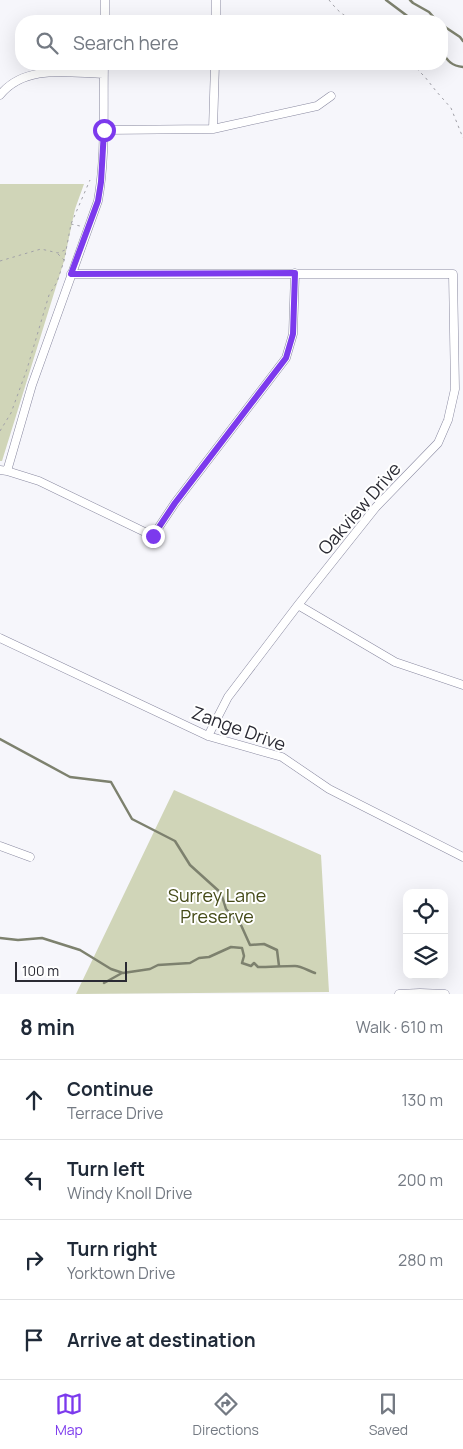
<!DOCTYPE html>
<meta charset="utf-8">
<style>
:root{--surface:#fff;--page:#f2f2f3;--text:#1f2937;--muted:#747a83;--line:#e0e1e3;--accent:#7c3aed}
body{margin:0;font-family:Manrope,sans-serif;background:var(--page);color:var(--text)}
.controls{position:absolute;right:15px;bottom:15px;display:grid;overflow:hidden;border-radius:10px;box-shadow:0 5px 20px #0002}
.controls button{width:45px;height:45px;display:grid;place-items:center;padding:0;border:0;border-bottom:1px solid var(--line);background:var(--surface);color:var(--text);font:25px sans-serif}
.scale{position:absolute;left:15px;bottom:12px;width:112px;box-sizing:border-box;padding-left:5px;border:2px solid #2a2a33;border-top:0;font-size:14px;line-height:18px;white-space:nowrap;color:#2a2a33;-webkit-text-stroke:4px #fff;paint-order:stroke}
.stop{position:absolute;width:15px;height:15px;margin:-11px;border:4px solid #7c3aed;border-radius:50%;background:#fff}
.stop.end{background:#7c3aed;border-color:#fff;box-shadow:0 1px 5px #0008}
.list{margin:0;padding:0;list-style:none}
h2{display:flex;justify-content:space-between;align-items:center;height:65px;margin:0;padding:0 20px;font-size:21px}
h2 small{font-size:16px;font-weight:400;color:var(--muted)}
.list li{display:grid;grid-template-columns:32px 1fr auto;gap:15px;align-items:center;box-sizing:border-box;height:80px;padding:0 20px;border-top:1px solid var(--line)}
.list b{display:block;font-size:19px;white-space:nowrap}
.list p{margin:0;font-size:16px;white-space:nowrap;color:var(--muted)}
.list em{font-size:16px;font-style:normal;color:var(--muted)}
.icon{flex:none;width:28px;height:28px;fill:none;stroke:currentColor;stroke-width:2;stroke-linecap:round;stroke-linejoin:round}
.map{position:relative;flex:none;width:463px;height:994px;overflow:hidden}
.search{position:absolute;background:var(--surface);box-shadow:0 5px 20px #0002;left:15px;right:15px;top:15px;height:55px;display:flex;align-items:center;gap:12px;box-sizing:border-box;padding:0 18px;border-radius:20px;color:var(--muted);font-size:19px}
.sheet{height:385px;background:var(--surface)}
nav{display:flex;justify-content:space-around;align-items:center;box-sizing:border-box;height:70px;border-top:1px solid var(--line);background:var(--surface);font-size:14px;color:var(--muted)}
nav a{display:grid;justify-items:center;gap:2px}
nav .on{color:var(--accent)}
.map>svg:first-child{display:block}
.green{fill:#d0d5b8}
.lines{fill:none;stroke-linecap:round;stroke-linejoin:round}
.stream{stroke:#7d816e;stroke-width:2.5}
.minor-casing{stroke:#8989a0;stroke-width:9}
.path{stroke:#a1a1a8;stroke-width:1;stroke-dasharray:2.5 4;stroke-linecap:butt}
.minor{stroke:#fff;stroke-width:8}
.route{stroke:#7c3aed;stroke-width:6}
.labels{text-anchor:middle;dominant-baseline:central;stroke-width:4;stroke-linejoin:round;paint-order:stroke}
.street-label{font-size:18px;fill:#2a2a33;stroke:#fff}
.park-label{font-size:18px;fill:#454b18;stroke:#fff}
</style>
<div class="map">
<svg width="463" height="994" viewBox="0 0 463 994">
<rect width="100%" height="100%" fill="#f6f6fb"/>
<path class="green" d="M 0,184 L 84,184 L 75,209 L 64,261 L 2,461 L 0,461 Z
M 174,790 L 321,855 L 329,992 L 76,994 Z"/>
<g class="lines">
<path class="stream" d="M 386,0 L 414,21
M 410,0 L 413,3 L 429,12 L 437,21
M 442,25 L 460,37 L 463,41
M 442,51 C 447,61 452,66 463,67
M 0,739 L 70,777 L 111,782 L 132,819 L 175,841 L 190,865 L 221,893 L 226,909 L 241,925 L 250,945 L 264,944 L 277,950 L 279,966
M 0,938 L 18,940 L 42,938 L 80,950 L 111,969 L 123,973 L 150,969 L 158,965 L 190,963 L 199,958 L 209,957 L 231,947 L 242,948 L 244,956 L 242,963 L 251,966 L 254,963 L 258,967 C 270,967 283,966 295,966 C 301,966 309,971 315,973
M 104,983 L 122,973"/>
<defs>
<path id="minor" d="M 105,21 L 105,0
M 216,21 L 216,0
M 0,95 C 25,64 68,73 103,74
M 213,129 L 215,64
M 104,130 L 213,129 L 317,106 L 331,96
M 71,274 L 453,274 L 455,389 L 448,420 L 438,443 L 376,507 L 298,605 L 228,697 L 208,736
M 0,470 L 7,471 L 39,481 L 153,536 L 175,503 L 286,358 L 293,334 L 295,273
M 7,471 L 32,385 L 98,201 C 106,156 103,110 104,64
M 298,605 L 395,662 L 463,685
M 0,638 L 208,736 L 282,757 L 329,789 L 463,857
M 0,846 L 30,857
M 399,994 L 420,993 L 445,994"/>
</defs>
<use href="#minor" class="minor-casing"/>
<path class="path" d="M 329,0 C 334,6 340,14 348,17 C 357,20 365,17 373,21
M 412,64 L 425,77 L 436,91 L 451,108 L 463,138
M 71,224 L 80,226
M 58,254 L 64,260
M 0,261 L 41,249 L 58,253 L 65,250
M 0,431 L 11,413 L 27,369 L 49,295 L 57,282 L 64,261 L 71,224 L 90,180"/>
<use href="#minor" class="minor"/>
</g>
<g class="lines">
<path class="route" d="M 104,130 L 101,182 L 98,201 L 71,274 L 295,273 L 293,334 L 286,358 L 175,503 L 153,536"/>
</g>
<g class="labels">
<g class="street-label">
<text transform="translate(359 508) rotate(-49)">Oakview Drive</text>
<text transform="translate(239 728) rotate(20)">Zange Drive</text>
</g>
<g class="park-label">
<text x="217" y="895">Surrey Lane<tspan x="217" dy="21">Preserve</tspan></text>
</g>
</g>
</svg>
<div class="controls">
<button><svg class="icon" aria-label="locate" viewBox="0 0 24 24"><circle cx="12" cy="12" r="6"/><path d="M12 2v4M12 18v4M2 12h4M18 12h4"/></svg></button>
<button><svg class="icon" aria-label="layers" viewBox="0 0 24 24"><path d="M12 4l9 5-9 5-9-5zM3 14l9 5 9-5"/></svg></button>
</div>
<div class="scale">100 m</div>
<div class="stop" style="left:104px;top:130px"></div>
<div class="stop end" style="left:153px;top:536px"></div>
<div class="search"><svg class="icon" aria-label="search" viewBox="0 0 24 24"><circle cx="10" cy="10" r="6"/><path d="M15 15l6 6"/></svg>Search here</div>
</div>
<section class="sheet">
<h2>8 min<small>Walk · 610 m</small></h2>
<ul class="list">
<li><svg class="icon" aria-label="ahead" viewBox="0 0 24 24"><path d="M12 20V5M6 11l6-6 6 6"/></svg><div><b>Continue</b><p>Terrace Drive</p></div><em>130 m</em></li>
<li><svg class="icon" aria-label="left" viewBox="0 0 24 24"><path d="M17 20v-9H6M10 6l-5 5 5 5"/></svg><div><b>Turn left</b><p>Windy Knoll Drive</p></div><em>200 m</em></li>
<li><svg class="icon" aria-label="right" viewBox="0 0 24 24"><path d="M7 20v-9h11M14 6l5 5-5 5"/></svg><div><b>Turn right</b><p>Yorktown Drive</p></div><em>280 m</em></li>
<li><svg class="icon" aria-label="arrive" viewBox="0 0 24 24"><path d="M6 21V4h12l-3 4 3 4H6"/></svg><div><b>Arrive at destination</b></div></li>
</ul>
</section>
<nav>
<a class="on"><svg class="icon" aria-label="map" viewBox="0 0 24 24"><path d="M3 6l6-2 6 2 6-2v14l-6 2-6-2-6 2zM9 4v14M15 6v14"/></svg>Map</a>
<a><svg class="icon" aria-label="directions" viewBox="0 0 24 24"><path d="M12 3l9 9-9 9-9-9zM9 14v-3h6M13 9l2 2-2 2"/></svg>Directions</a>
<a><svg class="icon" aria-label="saved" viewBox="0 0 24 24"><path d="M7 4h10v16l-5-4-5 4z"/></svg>Saved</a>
</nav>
